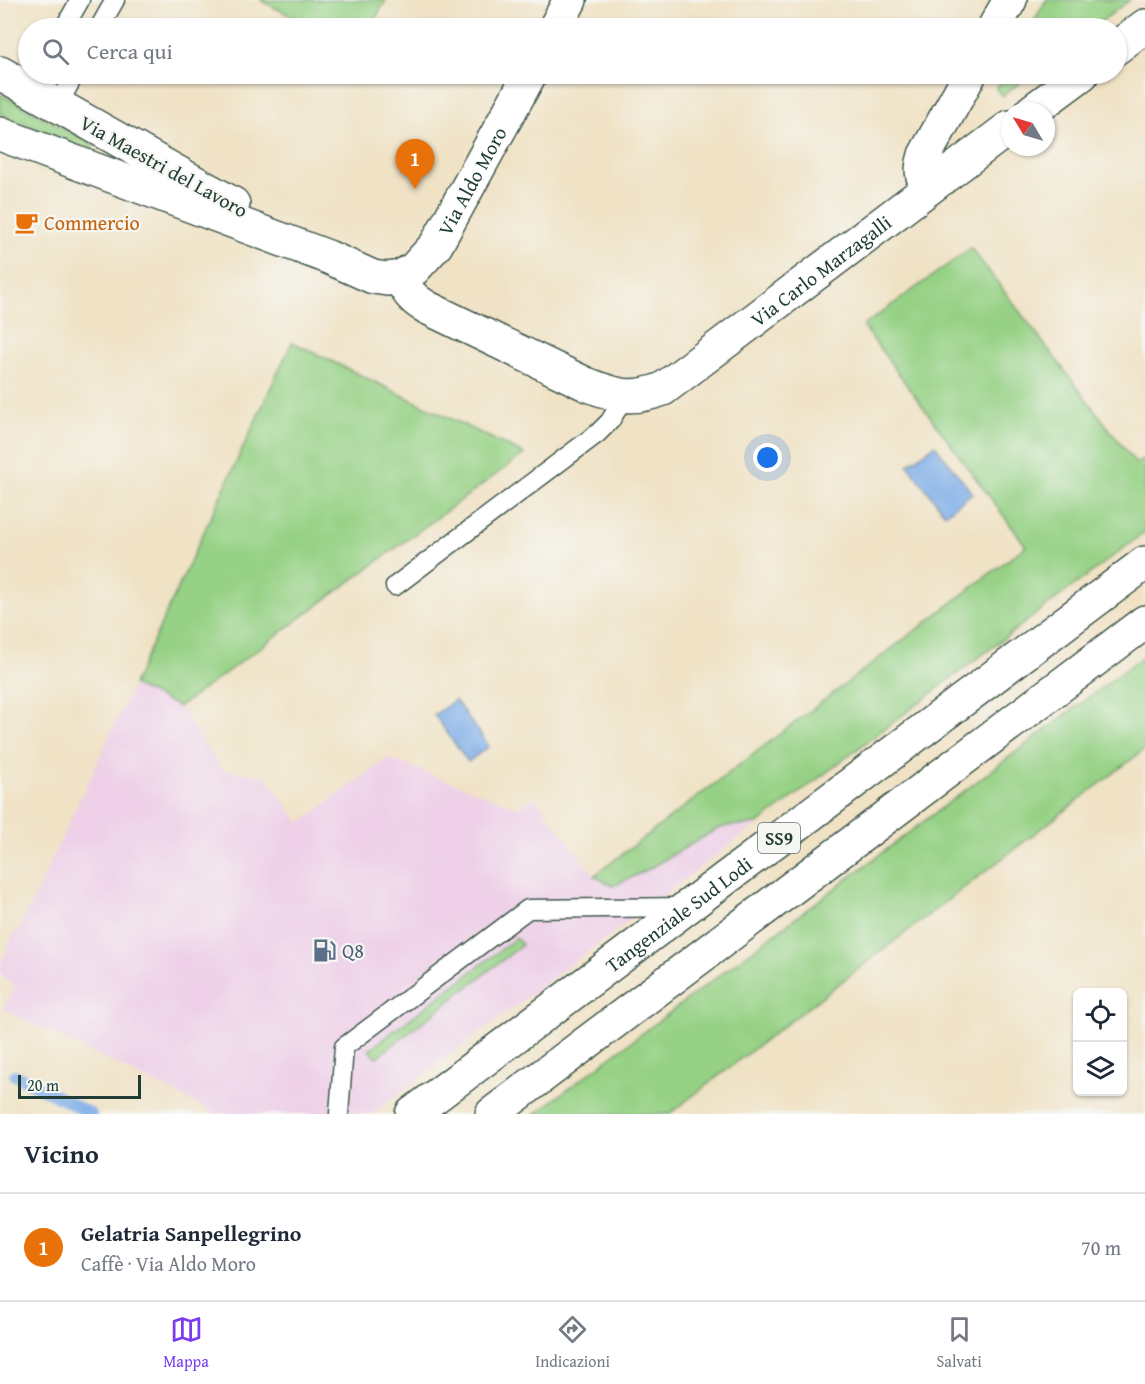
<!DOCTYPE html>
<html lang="it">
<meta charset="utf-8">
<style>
:root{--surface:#fff;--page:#f6f6f7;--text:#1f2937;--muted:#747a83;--line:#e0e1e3;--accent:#7c3aed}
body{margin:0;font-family:"Gentium Book Plus",serif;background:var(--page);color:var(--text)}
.controls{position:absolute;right:18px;bottom:18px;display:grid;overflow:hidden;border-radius:9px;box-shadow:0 2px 4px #0004}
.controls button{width:54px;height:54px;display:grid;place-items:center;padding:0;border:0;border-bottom:2px solid var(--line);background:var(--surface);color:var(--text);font:30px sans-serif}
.compass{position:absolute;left:1001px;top:102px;width:54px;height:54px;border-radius:50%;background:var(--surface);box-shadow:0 2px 4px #0004;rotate:308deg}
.scale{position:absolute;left:18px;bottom:15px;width:123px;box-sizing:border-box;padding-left:6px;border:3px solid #1f3d34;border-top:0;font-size:16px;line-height:21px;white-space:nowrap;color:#1f3d34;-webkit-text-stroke:4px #f6f6f2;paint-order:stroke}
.you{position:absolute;left:768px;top:458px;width:21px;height:21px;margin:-15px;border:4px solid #fff;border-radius:50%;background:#1a73e8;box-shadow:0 0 0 9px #1a73e833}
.badge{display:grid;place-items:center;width:39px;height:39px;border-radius:50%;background:var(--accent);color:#fff;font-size:20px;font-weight:700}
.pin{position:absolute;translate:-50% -50px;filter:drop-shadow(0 2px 3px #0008)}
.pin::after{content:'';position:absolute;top:32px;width:21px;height:18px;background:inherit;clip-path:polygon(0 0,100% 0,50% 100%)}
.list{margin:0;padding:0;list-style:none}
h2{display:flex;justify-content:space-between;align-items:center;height:78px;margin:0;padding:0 24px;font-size:26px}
h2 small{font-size:20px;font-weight:400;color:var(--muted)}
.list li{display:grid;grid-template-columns:39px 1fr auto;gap:18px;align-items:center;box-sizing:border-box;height:108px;padding:0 24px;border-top:2px solid var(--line)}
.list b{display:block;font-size:22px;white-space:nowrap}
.list p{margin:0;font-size:20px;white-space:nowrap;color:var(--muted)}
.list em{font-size:20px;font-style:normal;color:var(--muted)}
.icon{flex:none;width:33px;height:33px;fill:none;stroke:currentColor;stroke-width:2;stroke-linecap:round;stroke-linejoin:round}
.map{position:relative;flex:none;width:1145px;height:1114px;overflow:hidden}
.search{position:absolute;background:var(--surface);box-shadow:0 2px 4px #0004;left:18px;right:18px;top:18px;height:66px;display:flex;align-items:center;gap:15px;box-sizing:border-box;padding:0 21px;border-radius:33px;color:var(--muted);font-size:22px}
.sheet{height:186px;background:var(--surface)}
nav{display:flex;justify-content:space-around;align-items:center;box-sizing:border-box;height:84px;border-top:2px solid var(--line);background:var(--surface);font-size:16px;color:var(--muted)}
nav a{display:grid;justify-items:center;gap:3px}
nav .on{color:var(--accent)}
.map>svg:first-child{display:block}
.built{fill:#eed0e8}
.green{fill:#96d185;stroke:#5a875c;stroke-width:1.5}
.water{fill:#7cace7;stroke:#4e748e;stroke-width:1.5}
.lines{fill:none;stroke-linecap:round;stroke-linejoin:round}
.stream{stroke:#7cace7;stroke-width:12}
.lane-casing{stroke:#3e564a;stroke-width:21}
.street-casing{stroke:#3e564a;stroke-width:36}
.highway-casing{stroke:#3e564a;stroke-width:36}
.lane{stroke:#fff;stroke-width:18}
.street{stroke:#fff;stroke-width:33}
.highway{stroke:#fff;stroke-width:33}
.labels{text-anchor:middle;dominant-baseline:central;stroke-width:4.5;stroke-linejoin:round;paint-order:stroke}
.shield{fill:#f6f6f2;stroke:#60746d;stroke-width:1.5}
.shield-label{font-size:18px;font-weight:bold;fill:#1f3d34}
.street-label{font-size:20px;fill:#1f3d34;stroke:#f6f6f2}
.food-label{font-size:20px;fill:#c56008;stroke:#f6f6f2;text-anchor:start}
.service-label{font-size:20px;fill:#4e5e75;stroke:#f6f6f2;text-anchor:start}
</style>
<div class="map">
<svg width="1145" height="1114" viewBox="0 0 1145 1114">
<rect width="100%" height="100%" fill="#f6f6f2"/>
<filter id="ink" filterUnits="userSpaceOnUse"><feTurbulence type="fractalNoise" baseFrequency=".0167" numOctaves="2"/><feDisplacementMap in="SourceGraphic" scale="12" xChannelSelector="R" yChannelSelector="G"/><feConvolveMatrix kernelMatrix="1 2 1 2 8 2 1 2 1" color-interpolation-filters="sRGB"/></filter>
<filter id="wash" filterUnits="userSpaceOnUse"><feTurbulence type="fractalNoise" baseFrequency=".008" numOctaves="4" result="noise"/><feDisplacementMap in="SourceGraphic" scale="24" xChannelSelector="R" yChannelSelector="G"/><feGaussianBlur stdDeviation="1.35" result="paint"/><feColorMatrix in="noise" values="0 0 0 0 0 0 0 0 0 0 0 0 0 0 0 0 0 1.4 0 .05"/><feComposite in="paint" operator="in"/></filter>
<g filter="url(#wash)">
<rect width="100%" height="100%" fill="#f0e2c5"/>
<path class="built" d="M 133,685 L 179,707 L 222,770 L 265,776 L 300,823 L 388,758 L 519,808 L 535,797 L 594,876 L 613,886 L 645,871 L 717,829 L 727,826 L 758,824 L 372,1114 L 217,1114 L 3,1009 L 15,986 L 0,976 L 0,965 L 15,932 L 18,932 Z"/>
<path class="green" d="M 260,0 L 386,0 L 370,28 L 314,28 Z
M 1046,0 L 1130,0 L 1092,28 L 1030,28 Z
M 1005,74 L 1032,74 L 1002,96 L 996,89 Z
M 0,94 L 93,144 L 94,150 L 91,151 L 0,114 Z
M 971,248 L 1136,464 L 1145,458 L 1145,532 L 758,824 L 727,826 L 717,829 L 645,871 L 613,886 L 594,876 L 1026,546 L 863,326 Z
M 292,342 L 524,454 L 179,707 L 133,685 Z
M 1145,655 L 1145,749 L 669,1114 L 535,1114 Z
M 516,938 L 522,945 L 376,1058 L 369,1050 Z"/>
<path class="water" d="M 935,445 L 972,493 L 945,514 L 908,465 Z
M 455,700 L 489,746 L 468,762 L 434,715 Z"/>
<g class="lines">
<path class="stream" d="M 15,1075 L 91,1114"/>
</g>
</g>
<g filter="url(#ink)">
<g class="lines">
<defs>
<path id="lane" d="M 64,28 L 80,0
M 99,28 L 115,0
M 57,106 L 75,74
M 395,586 L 598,433 L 610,421 L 625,396
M 339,1114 L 344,1047 L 528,909 L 683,907"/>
<g id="street">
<path d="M 555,28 L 570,0"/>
<path d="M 994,28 L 1010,0"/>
<path d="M 1116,48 L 1145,26"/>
<path d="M 0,73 L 233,204"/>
<path d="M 1032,111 L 1082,74"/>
<path id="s1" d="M 0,134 L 328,257 L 373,277 L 387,279 L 400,277 L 414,269 L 436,245 L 530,74"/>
<path d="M 929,188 C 920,176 921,168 925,155 L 970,74"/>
<path id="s2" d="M 400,277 C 407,292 413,300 428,308 L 586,384 C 617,396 631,401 663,389 L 1010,127"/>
</g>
<g id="highway">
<path id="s3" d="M 412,1114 L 1145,563"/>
<path d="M 492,1114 L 1145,622"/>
</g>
</defs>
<use href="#lane" class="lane-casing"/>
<use href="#street" class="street-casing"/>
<use href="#highway" class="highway-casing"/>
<use href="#lane" class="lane"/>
<use href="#street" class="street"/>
<use href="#highway" class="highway"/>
</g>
</g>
<defs>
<symbol id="cafe-bare" viewBox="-9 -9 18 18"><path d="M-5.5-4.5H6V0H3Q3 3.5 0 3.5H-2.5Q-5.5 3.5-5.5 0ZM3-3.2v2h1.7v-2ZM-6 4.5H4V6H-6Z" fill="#e8710a" stroke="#f6f6f2" stroke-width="2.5" paint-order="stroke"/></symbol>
<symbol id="fuel-bare" viewBox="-9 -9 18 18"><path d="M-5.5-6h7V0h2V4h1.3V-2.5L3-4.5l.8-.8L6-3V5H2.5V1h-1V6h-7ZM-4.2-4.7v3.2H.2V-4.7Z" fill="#5c6f8a" stroke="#f6f6f2" stroke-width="2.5" paint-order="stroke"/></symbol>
</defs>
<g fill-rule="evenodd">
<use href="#cafe-bare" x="10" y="206" width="33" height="33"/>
<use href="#fuel-bare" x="308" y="934" width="33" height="33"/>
</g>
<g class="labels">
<rect class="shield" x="758" y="823" width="42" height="30" rx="4.5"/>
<g class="shield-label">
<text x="779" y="838">SS9</text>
</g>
<g class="street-label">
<text transform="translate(164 166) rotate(29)">Via Maestri del Lavoro</text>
<text stroke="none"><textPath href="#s1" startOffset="549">Via Aldo Moro</textPath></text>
<text stroke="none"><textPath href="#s2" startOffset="495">Via Carlo Marzagalli</textPath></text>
<text stroke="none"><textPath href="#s3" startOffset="333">Tangenziale Sud Lodi</textPath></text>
</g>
<g class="food-label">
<text x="44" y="222">Commercio</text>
</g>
<g class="service-label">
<text x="342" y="950">Q8</text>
</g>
</g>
</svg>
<div class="controls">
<button><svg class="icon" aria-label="locate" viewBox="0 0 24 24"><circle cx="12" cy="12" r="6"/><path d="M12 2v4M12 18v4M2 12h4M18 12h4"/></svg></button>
<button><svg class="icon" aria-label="layers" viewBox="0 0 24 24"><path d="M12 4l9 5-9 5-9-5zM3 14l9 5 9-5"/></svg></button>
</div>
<svg class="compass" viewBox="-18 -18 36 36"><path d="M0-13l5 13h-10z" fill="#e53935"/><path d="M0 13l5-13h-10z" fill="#747a83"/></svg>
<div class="scale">20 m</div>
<div class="you"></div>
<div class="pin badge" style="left:415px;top:189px;background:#e8710a">1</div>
<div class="search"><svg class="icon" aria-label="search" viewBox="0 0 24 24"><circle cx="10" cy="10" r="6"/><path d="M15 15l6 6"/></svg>Cerca qui</div>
</div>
<section class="sheet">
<h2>Vicino<small></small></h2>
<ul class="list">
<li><span class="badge" style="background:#e8710a">1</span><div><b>Gelatria Sanpellegrino</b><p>Caffè · Via Aldo Moro</p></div><em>70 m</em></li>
</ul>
</section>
<nav>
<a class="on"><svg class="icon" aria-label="map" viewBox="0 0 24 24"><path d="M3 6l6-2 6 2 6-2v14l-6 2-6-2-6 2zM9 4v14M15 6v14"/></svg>Mappa</a>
<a><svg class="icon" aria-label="directions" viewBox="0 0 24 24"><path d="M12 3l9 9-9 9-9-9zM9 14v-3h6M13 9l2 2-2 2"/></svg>Indicazioni</a>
<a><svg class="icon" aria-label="saved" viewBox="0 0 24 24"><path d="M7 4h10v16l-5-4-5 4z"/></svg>Salvati</a>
</nav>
